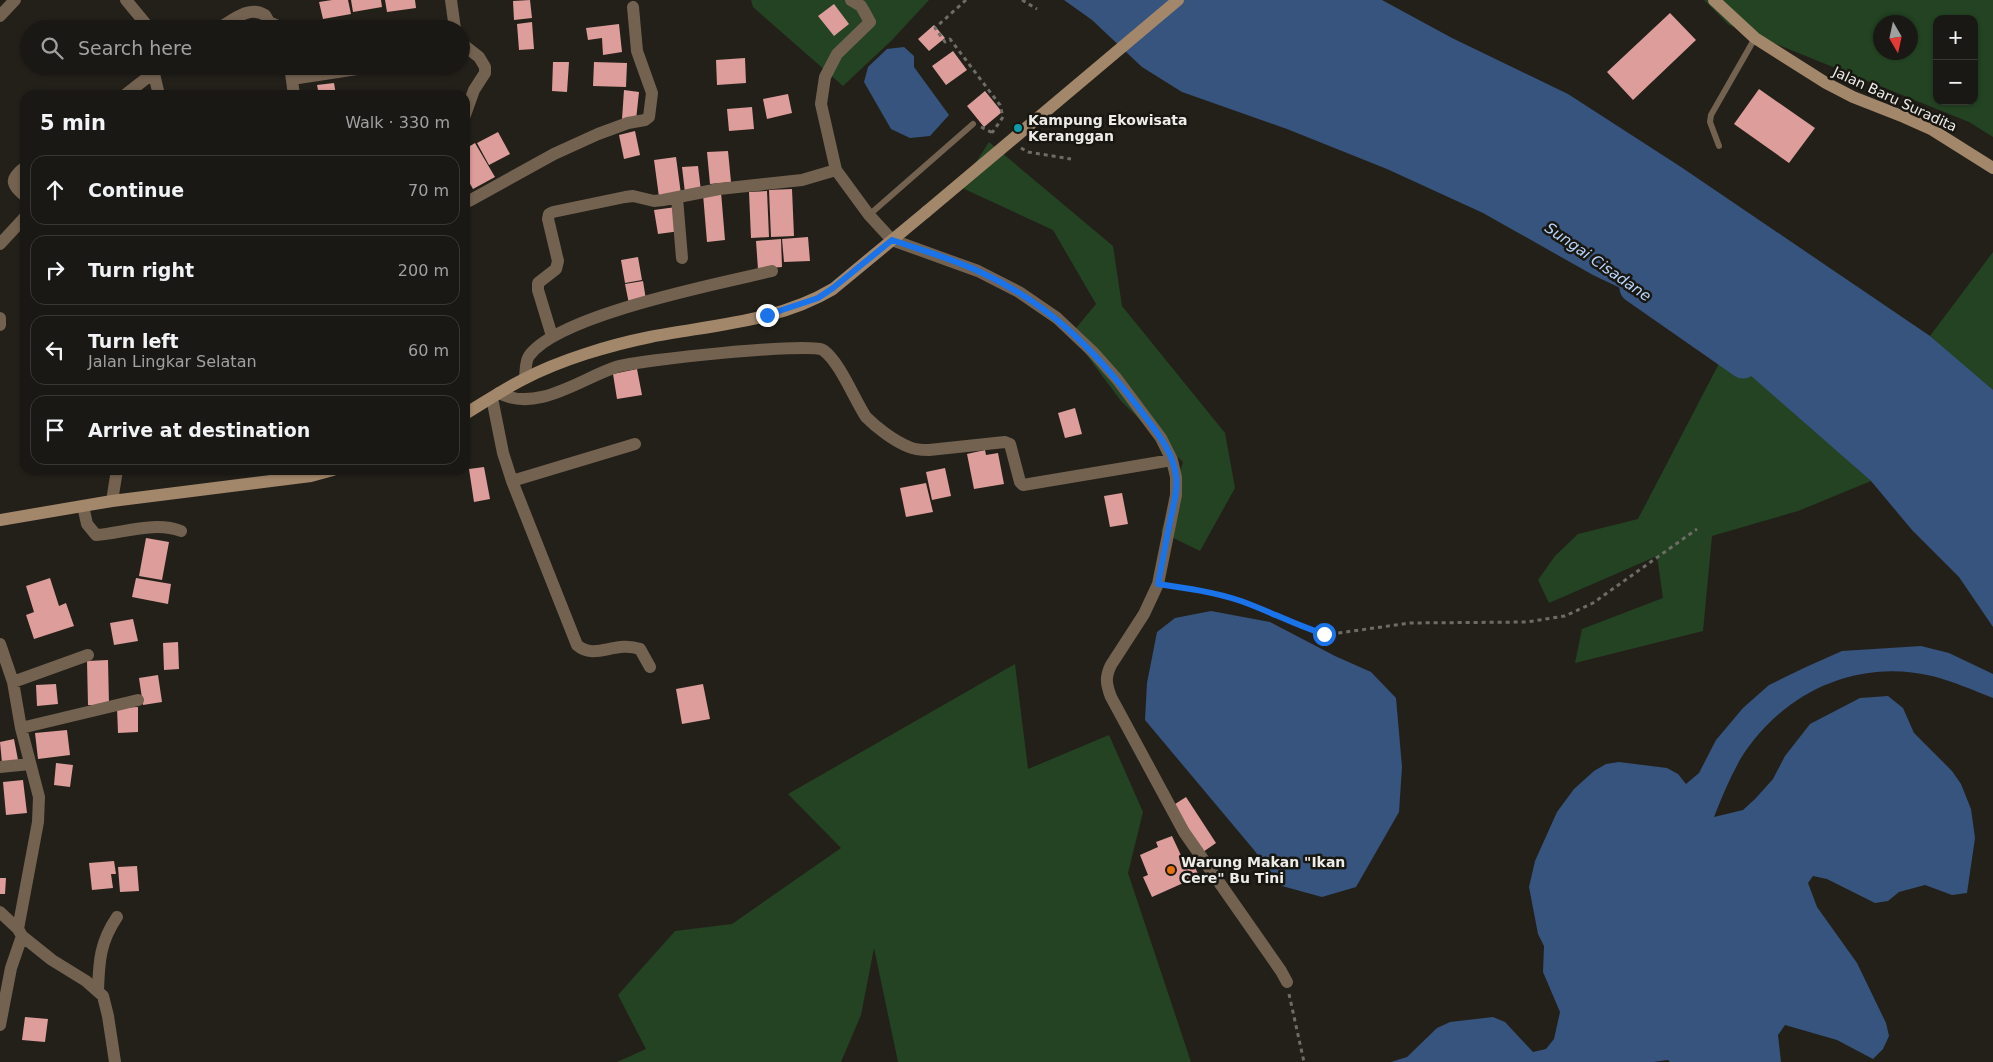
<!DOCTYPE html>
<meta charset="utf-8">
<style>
:root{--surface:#1a1814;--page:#23211d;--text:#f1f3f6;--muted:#9fa0a0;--line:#383734}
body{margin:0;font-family:"DejaVu Sans",sans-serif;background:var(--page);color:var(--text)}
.controls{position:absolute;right:15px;top:15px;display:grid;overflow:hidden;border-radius:10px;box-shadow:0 1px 4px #0004}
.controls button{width:45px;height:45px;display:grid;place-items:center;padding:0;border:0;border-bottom:1px solid var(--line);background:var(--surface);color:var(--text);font:25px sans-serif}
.compass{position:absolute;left:1873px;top:15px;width:45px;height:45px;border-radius:50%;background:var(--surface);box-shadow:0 1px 4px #0004;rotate:171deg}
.stop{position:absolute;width:15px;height:15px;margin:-11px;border:4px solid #1a73e8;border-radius:50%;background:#fff}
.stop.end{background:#1a73e8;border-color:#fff;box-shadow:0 1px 5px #0008}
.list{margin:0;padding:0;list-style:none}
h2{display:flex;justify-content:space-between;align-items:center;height:65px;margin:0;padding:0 20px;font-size:21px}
h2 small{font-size:16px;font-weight:400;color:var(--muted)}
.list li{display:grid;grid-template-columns:32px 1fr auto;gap:15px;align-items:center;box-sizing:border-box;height:70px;margin:0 10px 10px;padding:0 10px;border:1px solid var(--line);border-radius:15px}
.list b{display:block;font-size:19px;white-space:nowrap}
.list p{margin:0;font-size:16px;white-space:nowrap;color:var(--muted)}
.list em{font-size:16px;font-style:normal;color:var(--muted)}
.icon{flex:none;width:28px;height:28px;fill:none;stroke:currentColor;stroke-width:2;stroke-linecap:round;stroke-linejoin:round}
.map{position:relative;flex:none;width:1993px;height:1062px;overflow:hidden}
.search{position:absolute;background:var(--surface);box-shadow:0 1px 4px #0004;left:20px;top:20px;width:450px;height:55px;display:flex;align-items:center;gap:12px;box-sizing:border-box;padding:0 18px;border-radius:28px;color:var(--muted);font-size:19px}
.panel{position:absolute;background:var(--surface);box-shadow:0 1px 4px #0004;left:20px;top:90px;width:450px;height:385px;border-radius:15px}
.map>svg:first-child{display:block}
.green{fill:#234322;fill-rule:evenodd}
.water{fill:#36547d}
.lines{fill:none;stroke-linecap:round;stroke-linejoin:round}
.river{stroke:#36547d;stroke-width:29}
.building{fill:#dd9d9a}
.path{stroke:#6e6c66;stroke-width:3;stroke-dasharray:4 4;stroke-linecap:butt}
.service{stroke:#736250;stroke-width:6}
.minor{stroke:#736250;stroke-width:12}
.secondary{stroke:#a3876b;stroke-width:12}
.secondary-bridge{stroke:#a3876b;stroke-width:12}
.route{stroke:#1a73e8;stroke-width:6}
.culture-dot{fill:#0f9aa8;stroke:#191711;stroke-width:2}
.food-dot{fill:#e8710a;stroke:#191711;stroke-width:2}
.labels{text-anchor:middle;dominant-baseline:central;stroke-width:5;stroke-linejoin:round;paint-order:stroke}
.street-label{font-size:14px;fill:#eeece8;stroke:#191711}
.poi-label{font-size:14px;font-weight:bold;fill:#eeece8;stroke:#191711;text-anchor:start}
.water-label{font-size:15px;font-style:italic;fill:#b9d6fe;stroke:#191711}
</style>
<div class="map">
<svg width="1993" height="1062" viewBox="0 0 1993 1062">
<rect width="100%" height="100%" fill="#23201a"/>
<path class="green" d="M 751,0 L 929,0 L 892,40 L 843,86 L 753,7 Z
M 1704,0 L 1993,0 L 1993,137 L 1969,122 L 1729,25 ZM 1937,19 L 1974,19 L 1974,101 L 1937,101 ZM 1880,22 L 1910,22 L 1910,52 L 1880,52 Z
M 989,142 L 1113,246 L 1122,306 L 1225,433 L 1235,488 L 1200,551 L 1161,532 L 1183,462 L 1121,401 L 1071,334 L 1096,304 L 1053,230 L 960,187 Z
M 1993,252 L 1993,392 L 1930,336 Z
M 1725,352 L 1871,481 L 1798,511 L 1712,536 L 1703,631 L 1575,663 L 1582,629 L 1663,598 L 1657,556 L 1549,603 L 1538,580 L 1555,556 L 1578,534 L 1638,519 Z
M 1015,664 L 1028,769 L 1109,735 L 1143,812 L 1128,873 L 1191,1062 L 898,1062 L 874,948 L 861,1015 L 841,1062 L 617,1062 L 646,1049 L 618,995 L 675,931 L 732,924 L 841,848 L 788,794 Z"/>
<path class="water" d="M 1064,0 L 1382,0 L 1452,38 L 1568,94 L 1681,167 L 1930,336 L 1993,390 L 1993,627 L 1959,577 L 1912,530 L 1871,481 L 1726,354 L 1679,316 L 1593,275 L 1483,213 L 1387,169 L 1287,129 L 1182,92 L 1142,67 L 1092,20 Z
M 904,47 L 914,56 L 914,67 L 949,115 L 930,136 L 910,138 L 891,129 L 864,82 L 868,67 L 887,49 Z
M 1211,611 L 1270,622 L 1335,656 L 1371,672 L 1396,698 L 1402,767 L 1399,812 L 1356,887 L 1322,897 L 1282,886 L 1254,850 L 1145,720 L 1147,683 L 1157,632 L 1175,618 Z
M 1921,646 L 1949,653 L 1993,674 L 1993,698 C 1973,690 1952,681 1932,676 C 1856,658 1782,693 1741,758 C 1730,777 1722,797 1714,817 L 1743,810 L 1755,799 L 1773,779 L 1785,756 L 1810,724 L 1860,698 L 1888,696 L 1903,708 L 1914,733 L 1952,771 L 1961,784 L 1971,809 L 1975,838 L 1967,893 L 1952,895 L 1925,885 L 1899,892 L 1888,901 L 1875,903 L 1827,879 L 1813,876 L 1808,883 L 1817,907 L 1857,963 L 1886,1023 L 1889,1036 L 1883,1049 L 1873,1059 L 1837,1040 L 1785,1025 L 1778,1035 L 1781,1062 L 1670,1062 L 1668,1060 L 1653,1062 L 1391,1062 L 1407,1057 L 1437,1028 L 1450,1022 L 1493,1017 L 1505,1022 L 1533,1052 L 1546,1049 L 1554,1039 L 1560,1012 L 1543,972 L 1544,946 L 1538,934 L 1529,887 L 1535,861 L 1557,812 L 1574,789 L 1594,771 L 1606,764 L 1619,762 L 1667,768 L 1678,774 L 1686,784 L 1699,773 L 1716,740 L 1743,708 L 1769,685 L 1806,667 L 1842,651 Z"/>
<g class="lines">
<path class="river" d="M 1634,288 L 1743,364"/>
</g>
<path class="building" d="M 332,0 L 348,0 L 351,14 L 323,19 L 319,2 Z
M 351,0 L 381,0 L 382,7 L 353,12 Z
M 385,0 L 415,0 L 416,8 L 387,12 Z
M 530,0 L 532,18 L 514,20 L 513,1 Z
M 834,4 L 849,24 L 834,36 L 818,16 Z
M 1670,13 L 1696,40 L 1633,100 L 1607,72 Z
M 532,22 L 534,49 L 519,50 L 517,24 Z
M 619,24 L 622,52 L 603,55 L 602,38 L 588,40 L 586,28 Z
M 934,25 L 945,38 L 929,51 L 918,39 Z
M 953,51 L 967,70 L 946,85 L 932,66 Z
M 745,58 L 746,83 L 717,85 L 716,60 Z
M 553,62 L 569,62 L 567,92 L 552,91 Z
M 594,62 L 627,63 L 626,87 L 593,86 Z
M 334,83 L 336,95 L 319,95 L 317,85 Z
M 1759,89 L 1815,128 L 1789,163 L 1734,124 Z
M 624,90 L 639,92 L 636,120 L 622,119 Z
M 985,91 L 1002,112 L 984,127 L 967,106 Z
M 788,94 L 792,113 L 767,119 L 763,99 Z
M 752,107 L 754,129 L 729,131 L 727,109 Z
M 635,131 L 640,155 L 624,159 L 619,135 Z
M 498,132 L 510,154 L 489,165 L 477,143 Z
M 475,143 L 495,177 L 473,189 L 465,175 L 465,149 Z
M 728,151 L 731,182 L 710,184 L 707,152 Z
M 676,157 L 681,194 L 659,197 L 654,160 Z
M 698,166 L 701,191 L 685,193 L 682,167 Z
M 792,189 L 794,236 L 771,237 L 769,190 Z
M 767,191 L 769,237 L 751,238 L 749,192 Z
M 721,192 L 725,240 L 707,242 L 703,194 Z
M 676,207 L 680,231 L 658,234 L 654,210 Z
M 808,237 L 810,261 L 784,262 L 782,239 Z
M 781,239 L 782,267 L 758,269 L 756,241 Z
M 638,257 L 642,280 L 625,283 L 621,260 Z
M 643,281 L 646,300 L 629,304 L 625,284 Z
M 637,369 L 642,395 L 617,399 L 613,374 Z
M 1075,408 L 1082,434 L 1065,438 L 1058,413 Z
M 985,450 L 986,455 L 998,453 L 1004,484 L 974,489 L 967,454 Z
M 484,467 L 490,499 L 474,502 L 469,469 Z
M 945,468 L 951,496 L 932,500 L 926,472 Z
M 926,483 L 933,512 L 906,517 L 900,488 Z
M 1122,493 L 1128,524 L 1110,527 L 1104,496 Z
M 146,538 L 169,542 L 162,580 L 139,576 Z
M 50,578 L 59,606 L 66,603 L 74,626 L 34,639 L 26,615 L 34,612 L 26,586 Z
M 136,578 L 171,584 L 168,604 L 132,597 Z
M 133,619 L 138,641 L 114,645 L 110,623 Z
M 178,642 L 179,669 L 164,670 L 163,643 Z
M 108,660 L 109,705 L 88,705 L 87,661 Z
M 158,675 L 162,702 L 143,705 L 139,678 Z
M 56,684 L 58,704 L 37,706 L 36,685 Z
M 703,684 L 710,719 L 682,724 L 676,689 Z
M 138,707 L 138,732 L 118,733 L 117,708 Z
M 67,730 L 70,755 L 38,759 L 35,733 Z
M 14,739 L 18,760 L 2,763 L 0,742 Z
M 56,763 L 73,765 L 70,787 L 54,785 Z
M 23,780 L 27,813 L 6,815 L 3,782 Z
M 1186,797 L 1216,843 L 1203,852 L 1172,806 Z
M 1172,836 L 1185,864 L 1192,861 L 1199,876 L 1152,897 L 1143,877 L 1148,875 L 1140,855 L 1158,847 L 1156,842 Z
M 114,861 L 116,874 L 111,874 L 113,888 L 92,890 L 89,863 Z
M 137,866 L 139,891 L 120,892 L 118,867 Z
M 0,878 L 6,878 L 5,894 L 0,894 Z
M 25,1017 L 48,1019 L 45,1042 L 22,1040 Z"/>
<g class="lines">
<path class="path" d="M 966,0 L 935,28 L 945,42 L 950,39 L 1000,105 L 1003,117 L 992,133
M 1022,0 L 1037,9
M 981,127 L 993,133
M 1021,148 L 1028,152 L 1071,159
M 1171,586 L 1214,593 L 1242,601 L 1301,627 L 1324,635 L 1410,623 L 1527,622 L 1565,616 L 1593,603 L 1697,529
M 1289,994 L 1304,1062"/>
<path class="service" d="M 1719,146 L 1710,122 L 1711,115 L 1755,38
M 869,215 L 973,124
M 278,470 L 280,480"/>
<path class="minor" d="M 126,0 L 150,29
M 451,0 L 455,29
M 851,0 L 861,6 L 870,22 L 837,54 L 825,77 L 821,104 L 836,170 L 869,215 L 892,240 L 978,271 L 1019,292 L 1057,318 L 1093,352 L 1117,379 L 1161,438 L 1172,460 L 1176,477 L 1176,495 L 1158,584 L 1144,614 L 1111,665 C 1105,677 1106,684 1111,697 L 1184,832 L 1281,971 L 1287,982
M 0,16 L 15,0
M 218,29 C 233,20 249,5 265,15 L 269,22 L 284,29
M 461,43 L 479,57 L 485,67 L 485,73 L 474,90 L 465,115
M 290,66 L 294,95
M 154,74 L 159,95
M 292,79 L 357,69
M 125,95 L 162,66
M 25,167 C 9,179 11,184 25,196
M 677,198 L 682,258
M 465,202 L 469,201 L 554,154 L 598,134 L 628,123 L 645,120 L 649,117 L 652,93 L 637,51 L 633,7
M 0,244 L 25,217
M 0,318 L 0,325
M 552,336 L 538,290 L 538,283 L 556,269 L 558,261 L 548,219 L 549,214 L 553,212 L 625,197 L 633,196 L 654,201 L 663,200 L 719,189 L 802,180 L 836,170
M 525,378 C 526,370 525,362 529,356 C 557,315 721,283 772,271
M 499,393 C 537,413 580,379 616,367 C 638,360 810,342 823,350 C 840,362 854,399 866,417 C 877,428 894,441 909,447 C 915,450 922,450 929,450 L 1005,442 L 1010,444 L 1020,482 L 1023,485 L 1172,460
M 492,398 L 503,453 L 512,481 L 577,645 C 595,661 615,640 640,649 L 650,667
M 512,481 L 635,444
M 112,501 L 117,470
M 83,506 L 87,524 L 96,535 C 123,533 155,521 181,531
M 0,644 L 13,682 L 21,728 L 39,797 L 38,822 L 18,929
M 13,682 L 88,655
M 21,728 L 138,700
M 0,767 L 30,764
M 0,912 L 18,929 L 22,936 L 52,960 L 86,981 L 103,996 L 108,1016 L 115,1062
M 98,990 C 99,961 100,942 117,917
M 0,1025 L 11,968 L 22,936"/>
<path class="secondary" d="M 1714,0 L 1755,38 L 1826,83 L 1853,97 L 1904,117 L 1931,129 L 1993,168
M 465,414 C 485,402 504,389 524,379 C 560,360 610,345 650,337 C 711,325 778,322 833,289 L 926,212
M 0,520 L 112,501 L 311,476 L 333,470"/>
<path class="secondary-bridge" d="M 926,212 L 1178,0"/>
</g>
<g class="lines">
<path class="route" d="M 767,315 L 818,298 L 833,288 L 892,240 C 921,250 950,258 978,271 C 1047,302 1093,348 1138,407 C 1153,428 1173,449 1176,476 C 1178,491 1173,507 1170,521 C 1166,542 1162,563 1158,584 C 1186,588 1214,592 1241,601 C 1269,611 1295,625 1324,634"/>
</g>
<circle class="culture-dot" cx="1018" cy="128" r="5"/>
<circle class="food-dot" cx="1171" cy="870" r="5"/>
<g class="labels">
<g class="street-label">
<text transform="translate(1895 99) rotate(25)">Jalan Baru Suradita</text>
</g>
<g class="poi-label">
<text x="1028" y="120">Kampung Ekowisata<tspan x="1028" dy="16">Keranggan</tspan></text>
<text x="1181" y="862">Warung Makan "Ikan<tspan x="1181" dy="16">Cere" Bu Tini</tspan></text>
</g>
<g class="water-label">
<text transform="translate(1598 262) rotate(35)">Sungai Cisadane</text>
</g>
</g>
</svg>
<div class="controls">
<button>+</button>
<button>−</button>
</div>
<svg class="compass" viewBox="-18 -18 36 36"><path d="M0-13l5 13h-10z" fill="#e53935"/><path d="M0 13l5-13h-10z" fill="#9fa0a0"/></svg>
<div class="stop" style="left:1324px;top:634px"></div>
<div class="stop end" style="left:767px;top:315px"></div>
<div class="search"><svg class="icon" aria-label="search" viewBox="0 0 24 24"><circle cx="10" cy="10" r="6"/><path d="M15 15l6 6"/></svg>Search here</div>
<section class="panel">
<h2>5 min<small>Walk · 330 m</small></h2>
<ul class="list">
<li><svg class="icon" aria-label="ahead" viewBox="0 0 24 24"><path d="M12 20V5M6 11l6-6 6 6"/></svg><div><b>Continue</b></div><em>70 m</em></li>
<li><svg class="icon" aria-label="right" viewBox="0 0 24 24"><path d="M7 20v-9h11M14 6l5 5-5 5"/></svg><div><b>Turn right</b></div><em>200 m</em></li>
<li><svg class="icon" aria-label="left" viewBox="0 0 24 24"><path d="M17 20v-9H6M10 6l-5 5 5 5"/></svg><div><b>Turn left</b><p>Jalan Lingkar Selatan</p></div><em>60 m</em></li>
<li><svg class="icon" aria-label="arrive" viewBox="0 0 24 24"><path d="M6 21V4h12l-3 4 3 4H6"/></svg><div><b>Arrive at destination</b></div></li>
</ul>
</section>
</div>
